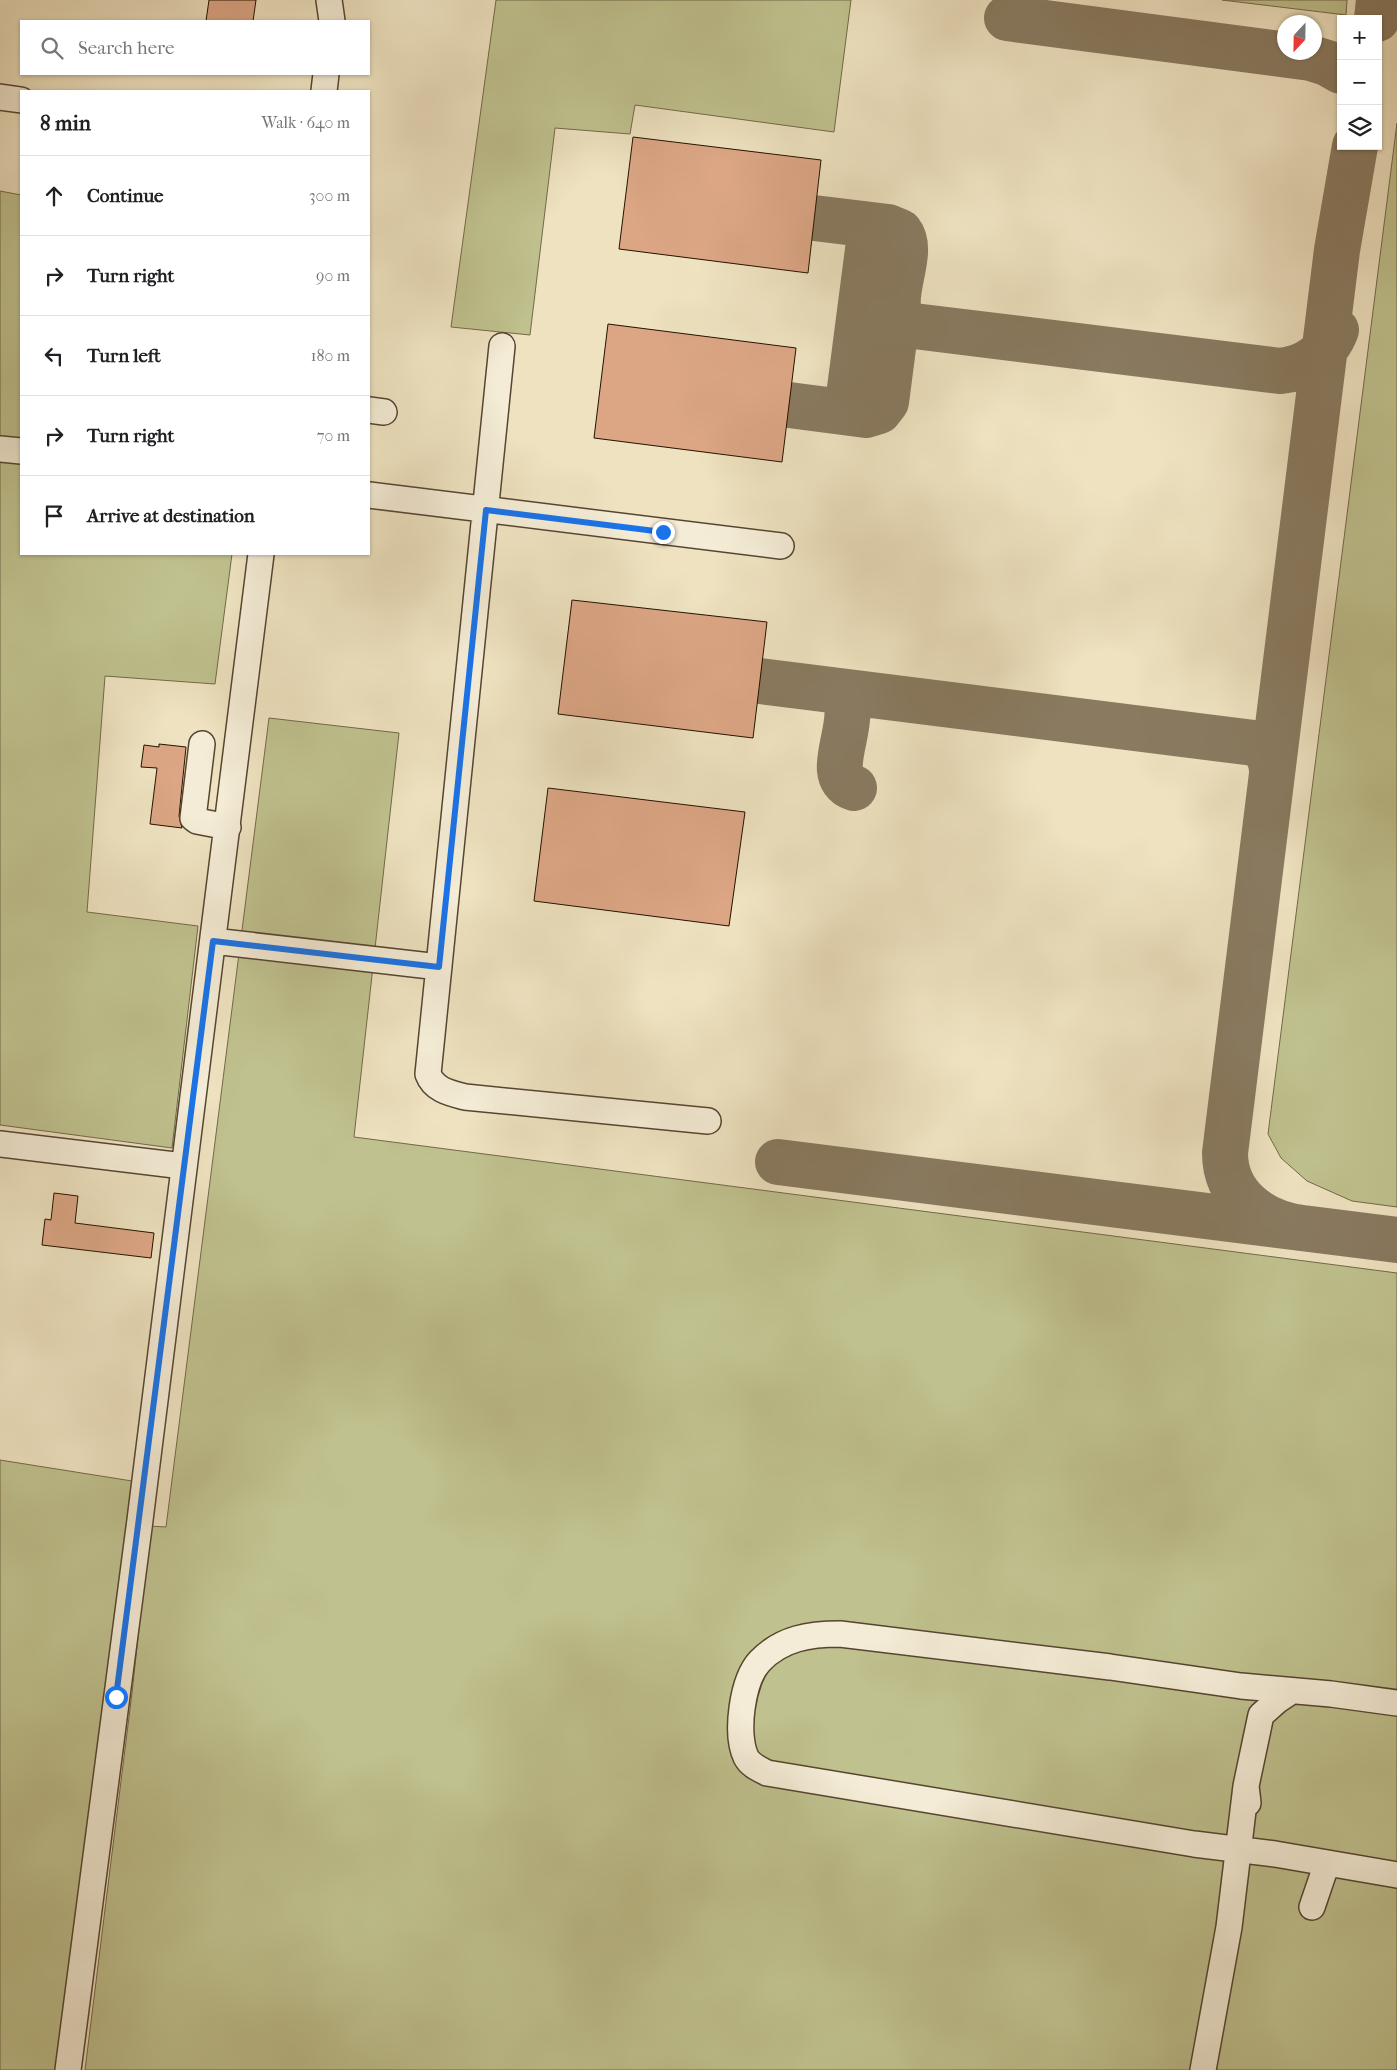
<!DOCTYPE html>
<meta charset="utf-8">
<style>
:root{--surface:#fff;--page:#f6f6f6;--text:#202124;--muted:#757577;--line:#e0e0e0}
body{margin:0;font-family:"IM FELL French Canon",serif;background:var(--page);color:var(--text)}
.controls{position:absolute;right:15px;top:15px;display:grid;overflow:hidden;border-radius:0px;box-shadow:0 1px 4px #0004}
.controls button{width:45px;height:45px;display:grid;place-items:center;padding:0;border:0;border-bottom:1px solid var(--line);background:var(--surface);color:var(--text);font:25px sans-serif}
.compass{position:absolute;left:1277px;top:15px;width:45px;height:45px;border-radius:50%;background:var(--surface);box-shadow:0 1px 4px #0004;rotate:202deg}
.stop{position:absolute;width:15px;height:15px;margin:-11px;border:4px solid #1a73e8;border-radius:50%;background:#fff}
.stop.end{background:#1a73e8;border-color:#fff;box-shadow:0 1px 5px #0008}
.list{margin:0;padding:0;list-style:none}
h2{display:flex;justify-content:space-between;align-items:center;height:65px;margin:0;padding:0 20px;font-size:21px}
h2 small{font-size:16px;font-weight:400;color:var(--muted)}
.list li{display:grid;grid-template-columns:32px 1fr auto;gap:15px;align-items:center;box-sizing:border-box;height:80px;padding:0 20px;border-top:1px solid var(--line)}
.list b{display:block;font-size:19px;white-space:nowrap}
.list em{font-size:16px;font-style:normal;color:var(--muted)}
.icon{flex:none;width:28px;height:28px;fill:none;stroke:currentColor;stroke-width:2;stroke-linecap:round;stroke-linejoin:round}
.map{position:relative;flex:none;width:1397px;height:2070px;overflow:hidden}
.search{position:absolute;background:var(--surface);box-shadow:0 1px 4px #0004;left:20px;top:20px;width:350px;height:55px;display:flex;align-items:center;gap:12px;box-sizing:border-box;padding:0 18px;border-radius:0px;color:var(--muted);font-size:19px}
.panel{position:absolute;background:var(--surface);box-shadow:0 1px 4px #0004;left:20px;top:90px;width:350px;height:465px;border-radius:0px}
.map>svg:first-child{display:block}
.green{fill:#bfc18e;stroke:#726948}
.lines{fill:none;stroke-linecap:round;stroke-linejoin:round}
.taxiway{stroke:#897a60;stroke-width:46}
.building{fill:#dca685;stroke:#241101}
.minor-casing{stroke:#564531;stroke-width:28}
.minor{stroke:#f4ecd6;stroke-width:25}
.route{stroke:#1a73e8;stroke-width:6}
</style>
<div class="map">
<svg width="1397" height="2070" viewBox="0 0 1397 2070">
<rect width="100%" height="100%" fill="#eee2c0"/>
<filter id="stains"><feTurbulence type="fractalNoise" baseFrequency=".004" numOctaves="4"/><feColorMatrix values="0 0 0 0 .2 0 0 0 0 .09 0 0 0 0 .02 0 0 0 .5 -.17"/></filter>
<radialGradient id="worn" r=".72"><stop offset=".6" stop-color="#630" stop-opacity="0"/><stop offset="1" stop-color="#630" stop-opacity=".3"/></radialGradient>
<path class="green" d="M 496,0 L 851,0 L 834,132 L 635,105 L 630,134 L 555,128 L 530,335 L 451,327 Z
M 1222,0 L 1347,0 L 1346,15 Z
M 1397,123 L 1397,1207 L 1352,1201 L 1307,1181 L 1281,1158 L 1268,1134 Z
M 0,191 L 21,195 L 21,554 L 232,554 L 215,684 L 105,676 L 87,912 L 198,926 L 172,1148 L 0,1125 Z
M 269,718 L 399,733 L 354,1137 L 1397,1273 L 1397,2070 L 85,2070 L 132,1693 L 150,1526 L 166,1527 Z
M 0,1460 L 132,1481 L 56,2070 L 0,2070 Z"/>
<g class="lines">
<path class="taxiway" d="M 1007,18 L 1311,58 L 1327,63 L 1341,71
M 1377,19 L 1379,0
M 914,326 L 1280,371 C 1305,369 1327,354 1336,330
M 789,405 L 866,415 L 879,411 L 886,402 L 894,340 L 897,332 L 903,328 L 914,326 C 876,313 919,256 900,232 L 888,227 L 814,218
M 866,415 L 854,409 L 849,396 L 869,242 L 874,232 L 888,227
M 760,681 L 1254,743 C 1266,748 1271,757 1272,770
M 832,690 C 873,704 815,775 854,788
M 778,1162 L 1397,1240
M 1303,1228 C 1262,1223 1225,1197 1225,1153 L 1337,250 L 1355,146"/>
</g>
<path class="building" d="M 209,0 L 256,0 L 253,21 L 206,21 Z
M 633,137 L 821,160 L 808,273 L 619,249 Z
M 608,324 L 796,348 L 782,462 L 594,438 Z
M 572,600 L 767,622 L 753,738 L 558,714 Z
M 159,744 L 186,747 L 179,816 L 182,828 L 150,824 L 157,768 L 141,767 L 144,745 L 159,747 Z
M 548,788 L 745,812 L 729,926 L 534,901 Z
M 54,1193 L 78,1196 L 75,1223 L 154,1233 L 151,1258 L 42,1245 L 45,1219 L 51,1220 Z"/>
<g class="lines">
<defs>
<path id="minor" d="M 329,0 L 332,21
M 324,91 L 326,74
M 0,97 L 21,100
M 502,346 L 428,1074 C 434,1090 450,1093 465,1097 L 708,1121
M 369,410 L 384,412
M 0,449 L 21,451
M 369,495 L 781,546
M 202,744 L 193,818 L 197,821 L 228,827
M 213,941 L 439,967
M 0,1144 L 183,1166
M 1397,1703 L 1331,1694 L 1241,1686 L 1110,1667 L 840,1634 C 810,1634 782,1638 760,1661 C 742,1680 735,1734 746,1757 C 750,1765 759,1769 767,1773 L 1194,1844 L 1275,1854 L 1397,1875
M 1248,1803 L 1246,1786 L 1261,1715 L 1278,1700 L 1290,1692
M 1312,1907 L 1327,1863
M 68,2070 L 140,1520 L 261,554
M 1203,2070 L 1229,1927 L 1246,1786"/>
</defs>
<use href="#minor" class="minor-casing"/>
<use href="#minor" class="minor"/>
</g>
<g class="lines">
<path class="route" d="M 116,1697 L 213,941 L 439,967 L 486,510 L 663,532"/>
</g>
<rect width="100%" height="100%" filter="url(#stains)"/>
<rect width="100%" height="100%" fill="url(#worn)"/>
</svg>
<div class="controls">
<button>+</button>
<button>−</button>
<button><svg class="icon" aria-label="layers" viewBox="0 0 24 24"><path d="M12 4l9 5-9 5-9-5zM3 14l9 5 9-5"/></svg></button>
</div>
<svg class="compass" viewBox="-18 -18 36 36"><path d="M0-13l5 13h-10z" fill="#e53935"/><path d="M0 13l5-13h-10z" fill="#757577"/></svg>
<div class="stop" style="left:116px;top:1697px"></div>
<div class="stop end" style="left:663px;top:532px"></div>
<div class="search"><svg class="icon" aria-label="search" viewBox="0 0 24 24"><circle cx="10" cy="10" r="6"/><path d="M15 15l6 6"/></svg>Search here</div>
<section class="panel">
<h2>8 min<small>Walk · 640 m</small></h2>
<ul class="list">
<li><svg class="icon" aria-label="ahead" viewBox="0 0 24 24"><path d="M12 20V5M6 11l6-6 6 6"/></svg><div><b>Continue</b></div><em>300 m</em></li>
<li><svg class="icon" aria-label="right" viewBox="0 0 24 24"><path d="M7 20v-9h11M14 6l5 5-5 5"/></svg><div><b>Turn right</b></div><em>90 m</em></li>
<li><svg class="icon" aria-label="left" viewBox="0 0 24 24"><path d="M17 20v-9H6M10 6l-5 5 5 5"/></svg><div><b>Turn left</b></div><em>180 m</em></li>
<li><svg class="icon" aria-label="right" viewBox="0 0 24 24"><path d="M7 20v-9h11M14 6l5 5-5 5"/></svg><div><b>Turn right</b></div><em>70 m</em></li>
<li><svg class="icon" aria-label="arrive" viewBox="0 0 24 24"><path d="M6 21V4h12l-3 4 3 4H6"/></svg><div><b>Arrive at destination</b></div></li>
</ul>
</section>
</div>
